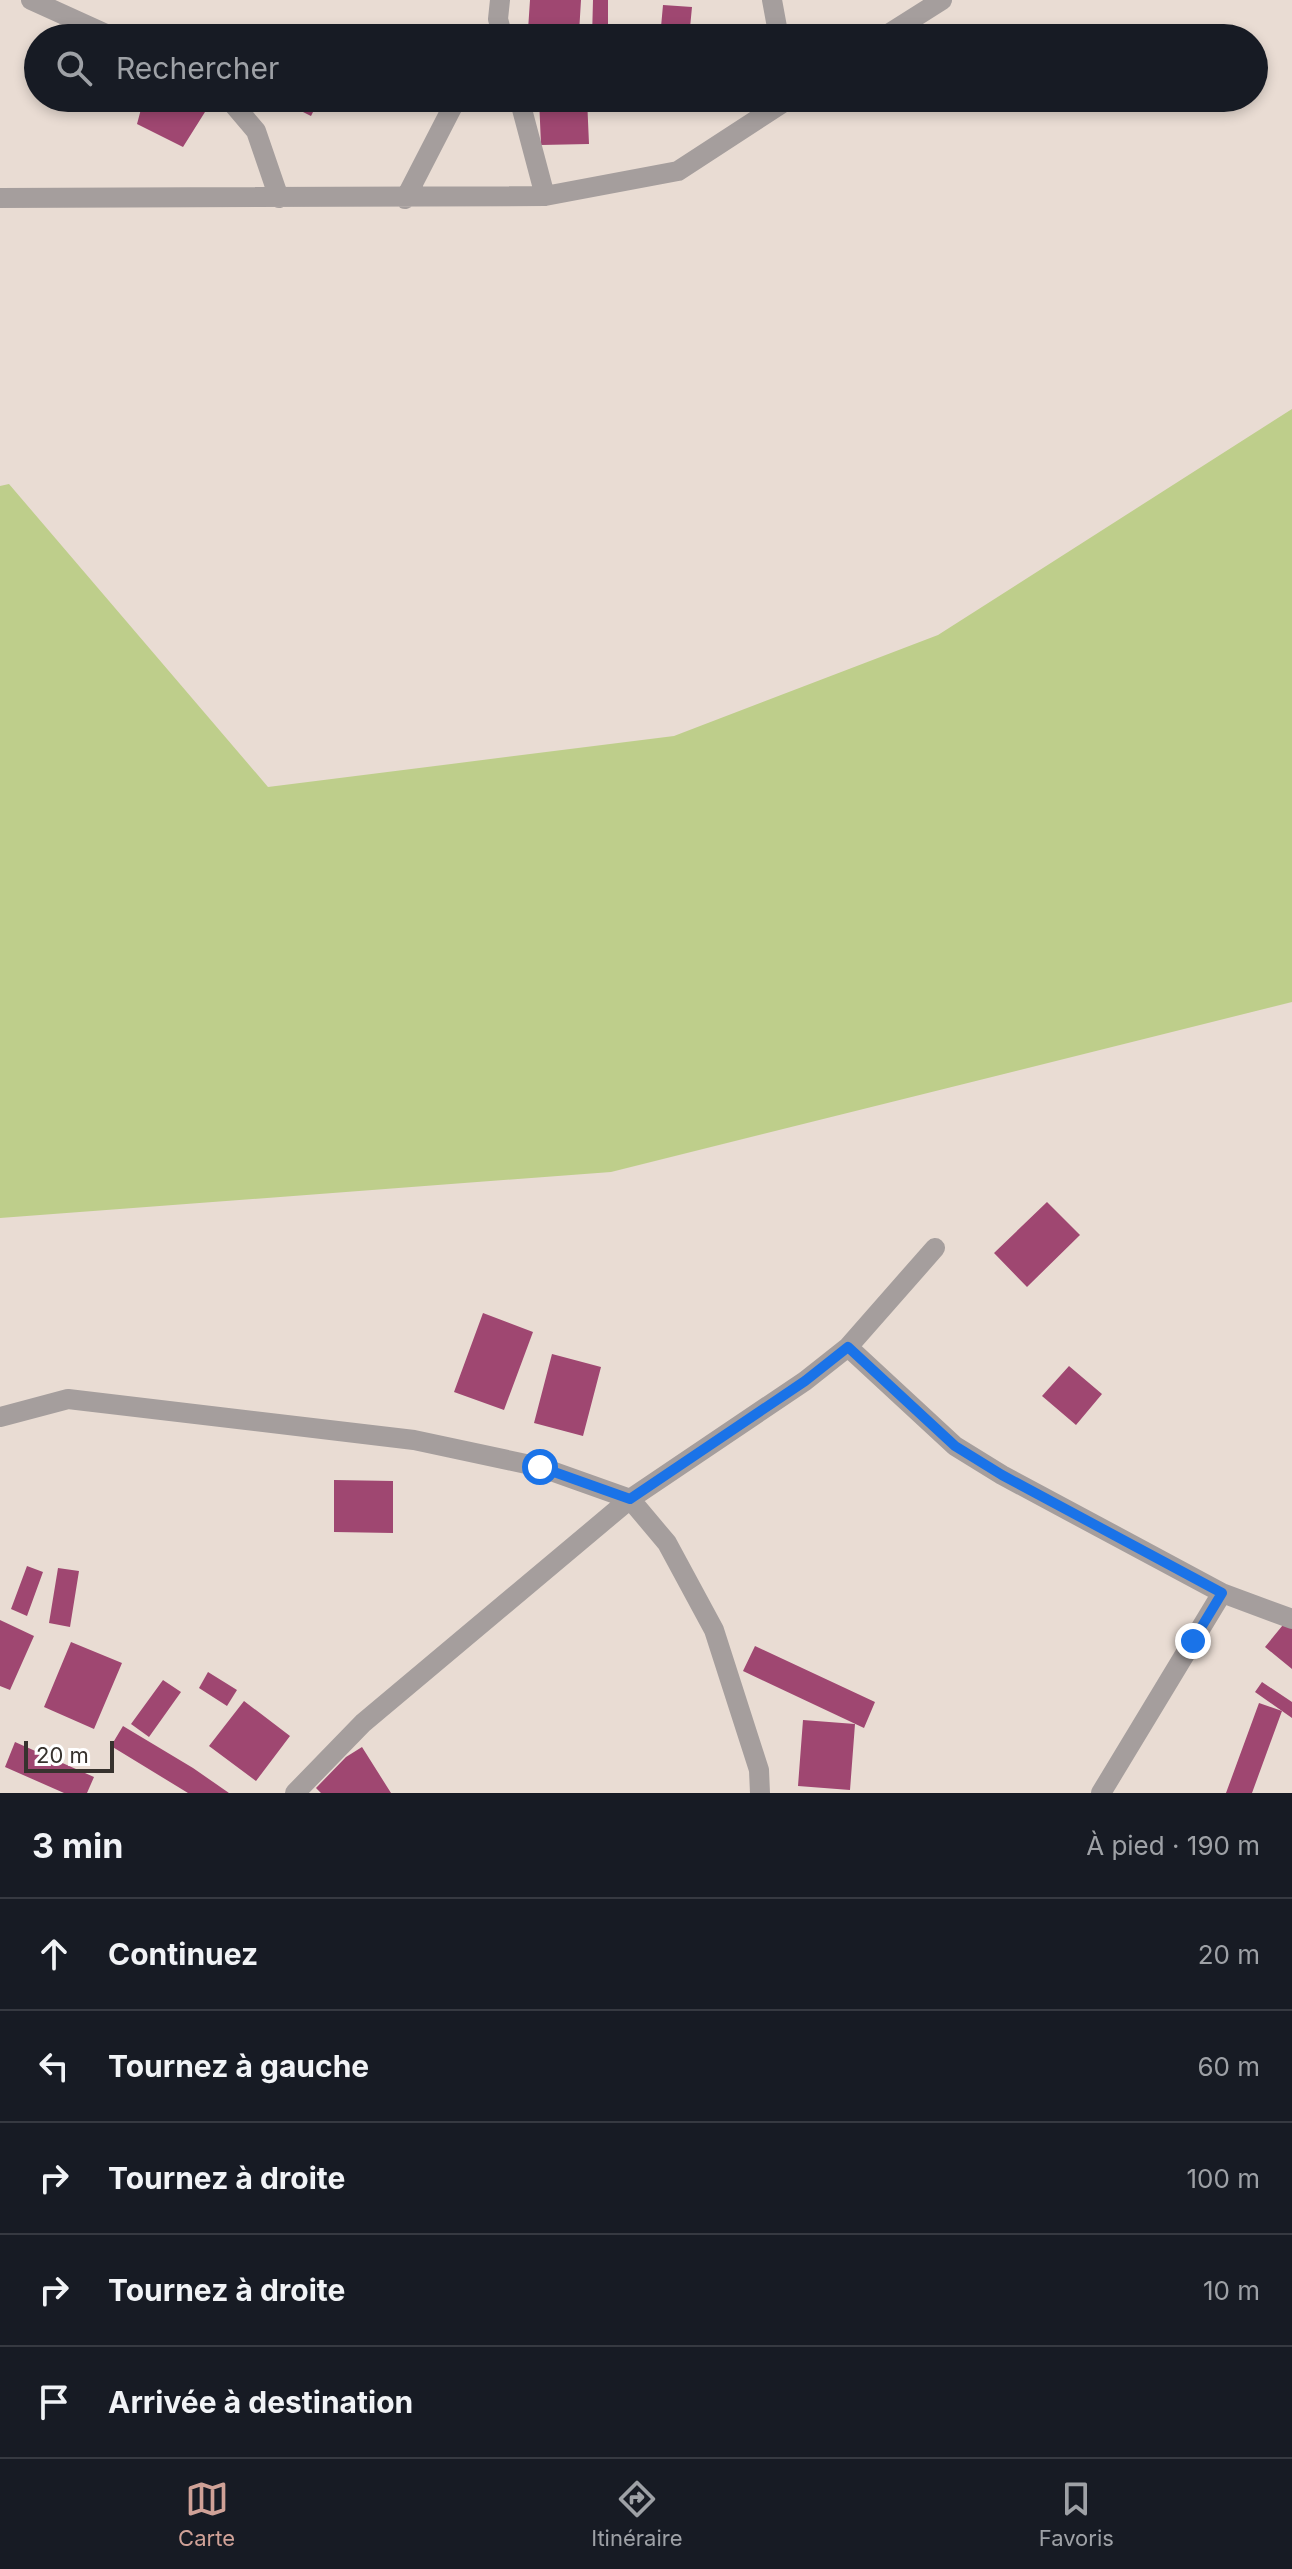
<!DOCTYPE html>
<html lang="fr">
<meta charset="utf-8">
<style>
:root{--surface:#171b24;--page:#20242c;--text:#f1f3f6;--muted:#9ea1a6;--line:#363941;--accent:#cfa197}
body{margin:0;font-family:Inter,sans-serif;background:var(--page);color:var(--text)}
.scale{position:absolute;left:24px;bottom:20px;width:90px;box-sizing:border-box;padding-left:8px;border:4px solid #37322e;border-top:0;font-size:22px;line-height:28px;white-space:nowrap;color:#37322e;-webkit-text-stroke:6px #fff;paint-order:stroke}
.stop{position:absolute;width:24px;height:24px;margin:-18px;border:6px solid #1a73e8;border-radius:50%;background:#fff}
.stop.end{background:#1a73e8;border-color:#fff;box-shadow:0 2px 8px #0008}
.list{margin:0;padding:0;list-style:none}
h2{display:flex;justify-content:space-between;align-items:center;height:104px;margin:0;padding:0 32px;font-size:34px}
h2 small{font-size:26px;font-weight:400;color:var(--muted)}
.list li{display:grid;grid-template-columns:52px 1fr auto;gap:24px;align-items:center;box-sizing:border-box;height:112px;padding:0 32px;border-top:2px solid var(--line)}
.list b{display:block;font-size:30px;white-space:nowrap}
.list em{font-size:26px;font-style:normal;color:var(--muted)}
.icon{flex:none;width:44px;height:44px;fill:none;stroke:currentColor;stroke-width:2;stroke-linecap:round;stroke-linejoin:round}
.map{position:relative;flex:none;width:1292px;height:1793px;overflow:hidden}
.search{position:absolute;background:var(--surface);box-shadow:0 4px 12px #0003;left:24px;right:24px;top:24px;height:88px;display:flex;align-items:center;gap:20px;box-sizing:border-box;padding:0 28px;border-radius:44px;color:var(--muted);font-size:30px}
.sheet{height:664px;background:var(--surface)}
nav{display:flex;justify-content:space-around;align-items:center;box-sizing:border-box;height:112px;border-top:2px solid var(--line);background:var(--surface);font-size:22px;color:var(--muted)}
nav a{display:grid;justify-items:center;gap:4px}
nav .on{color:var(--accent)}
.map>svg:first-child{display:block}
.green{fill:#bece8b}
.building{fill:#9f4771}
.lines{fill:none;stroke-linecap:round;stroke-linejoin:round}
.street{stroke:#a59e9d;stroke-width:20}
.route{stroke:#1a73e8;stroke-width:10}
</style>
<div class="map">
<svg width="1292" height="1793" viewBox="0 0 1292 1793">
<rect width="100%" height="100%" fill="#e9dcd3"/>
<path class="green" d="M 1292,409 L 1292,1002 L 611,1172 L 0,1218 L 0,486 L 9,484 L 268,787 L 674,736 L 938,635 Z"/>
<path class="building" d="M 530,0 L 581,0 L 579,33 L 528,30 Z
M 593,0 L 608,0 L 608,38 L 592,38 Z
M 663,5 L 692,7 L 689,38 L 660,38 Z
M 144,98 L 194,98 L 210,104 L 183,147 L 137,124 Z
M 275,98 L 320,98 L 311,116 Z
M 539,98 L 587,98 L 589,144 L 541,145 Z
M 1047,1202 L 1080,1235 L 1027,1287 L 994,1253 Z
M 483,1313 L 533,1332 L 504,1410 L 454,1392 Z
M 552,1354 L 601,1367 L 583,1436 L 534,1423 Z
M 1069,1366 L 1102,1394 L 1076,1425 L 1042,1396 Z
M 334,1480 L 393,1481 L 393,1533 L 334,1532 Z
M 27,1566 L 43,1572 L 27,1616 L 11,1609 Z
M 58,1568 L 79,1571 L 70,1627 L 49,1623 Z
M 0,1620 L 34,1636 L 10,1690 L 0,1686 Z
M 1287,1620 L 1292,1624 L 1292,1669 L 1265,1647 Z
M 71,1642 L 122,1663 L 94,1729 L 44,1707 Z
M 755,1646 L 875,1702 L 864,1728 L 743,1671 Z
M 208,1672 L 237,1690 L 227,1706 L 199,1688 Z
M 163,1680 L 181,1692 L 149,1737 L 131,1724 Z
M 1262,1682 L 1292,1702 L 1292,1718 L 1255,1692 Z
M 244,1701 L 290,1736 L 256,1781 L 209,1746 Z
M 1259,1703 L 1282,1711 L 1252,1793 L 1226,1793 Z
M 803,1720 L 855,1724 L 850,1790 L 798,1786 Z
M 123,1726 L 193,1768 L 229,1793 L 188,1793 L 111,1746 Z
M 15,1742 L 94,1777 L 87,1793 L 64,1793 L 5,1767 Z
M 362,1747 L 391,1793 L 321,1793 L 316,1788 L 346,1757 Z"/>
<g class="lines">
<path class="street" d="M 31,0 L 115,38
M 500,0 L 498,19 L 503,38
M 772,0 L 779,38
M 882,38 L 942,0
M 228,98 L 256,131 L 279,198
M 519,98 L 545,196
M 0,198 L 545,196 L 678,171 L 790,98
M 405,199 L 457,98
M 848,1347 L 955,1446 L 1002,1475 L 1222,1593 L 1292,1619
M 0,1417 L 68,1399 L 414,1440 L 540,1467 L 630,1499 L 667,1543 L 714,1630 L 759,1770 L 760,1793
M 295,1793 L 363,1723 L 630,1499 L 805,1381 L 848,1347 L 935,1248
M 1101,1793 L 1222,1593"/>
</g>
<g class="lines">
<path class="route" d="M 540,1467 L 630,1499 L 805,1381 L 848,1347 L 955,1446 L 1002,1475 L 1222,1593 L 1193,1641"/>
</g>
</svg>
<div class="scale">20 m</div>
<div class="stop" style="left:540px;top:1467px"></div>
<div class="stop end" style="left:1193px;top:1641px"></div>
<div class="search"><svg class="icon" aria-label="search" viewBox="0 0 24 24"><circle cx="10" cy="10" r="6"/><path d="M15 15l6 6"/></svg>Rechercher</div>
</div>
<section class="sheet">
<h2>3 min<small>À pied · 190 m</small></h2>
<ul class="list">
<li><svg class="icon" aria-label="ahead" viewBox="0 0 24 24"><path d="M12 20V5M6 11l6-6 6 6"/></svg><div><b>Continuez</b></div><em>20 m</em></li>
<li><svg class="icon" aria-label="left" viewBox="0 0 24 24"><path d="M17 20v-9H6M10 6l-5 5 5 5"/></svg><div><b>Tournez à gauche</b></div><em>60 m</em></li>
<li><svg class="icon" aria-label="right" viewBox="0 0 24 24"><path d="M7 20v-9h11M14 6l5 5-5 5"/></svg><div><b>Tournez à droite</b></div><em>100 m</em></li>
<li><svg class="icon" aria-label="right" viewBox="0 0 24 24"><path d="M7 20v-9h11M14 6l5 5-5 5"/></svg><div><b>Tournez à droite</b></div><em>10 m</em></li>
<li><svg class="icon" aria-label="arrive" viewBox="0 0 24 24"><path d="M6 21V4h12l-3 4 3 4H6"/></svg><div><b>Arrivée à destination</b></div></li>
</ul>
</section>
<nav>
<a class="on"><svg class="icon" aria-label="map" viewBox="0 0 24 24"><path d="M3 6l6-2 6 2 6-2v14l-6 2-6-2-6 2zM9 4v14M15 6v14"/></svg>Carte</a>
<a><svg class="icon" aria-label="directions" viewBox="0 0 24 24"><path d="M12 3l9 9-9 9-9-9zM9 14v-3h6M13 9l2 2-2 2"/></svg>Itinéraire</a>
<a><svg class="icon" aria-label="saved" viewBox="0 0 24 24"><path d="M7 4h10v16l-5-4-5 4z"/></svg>Favoris</a>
</nav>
